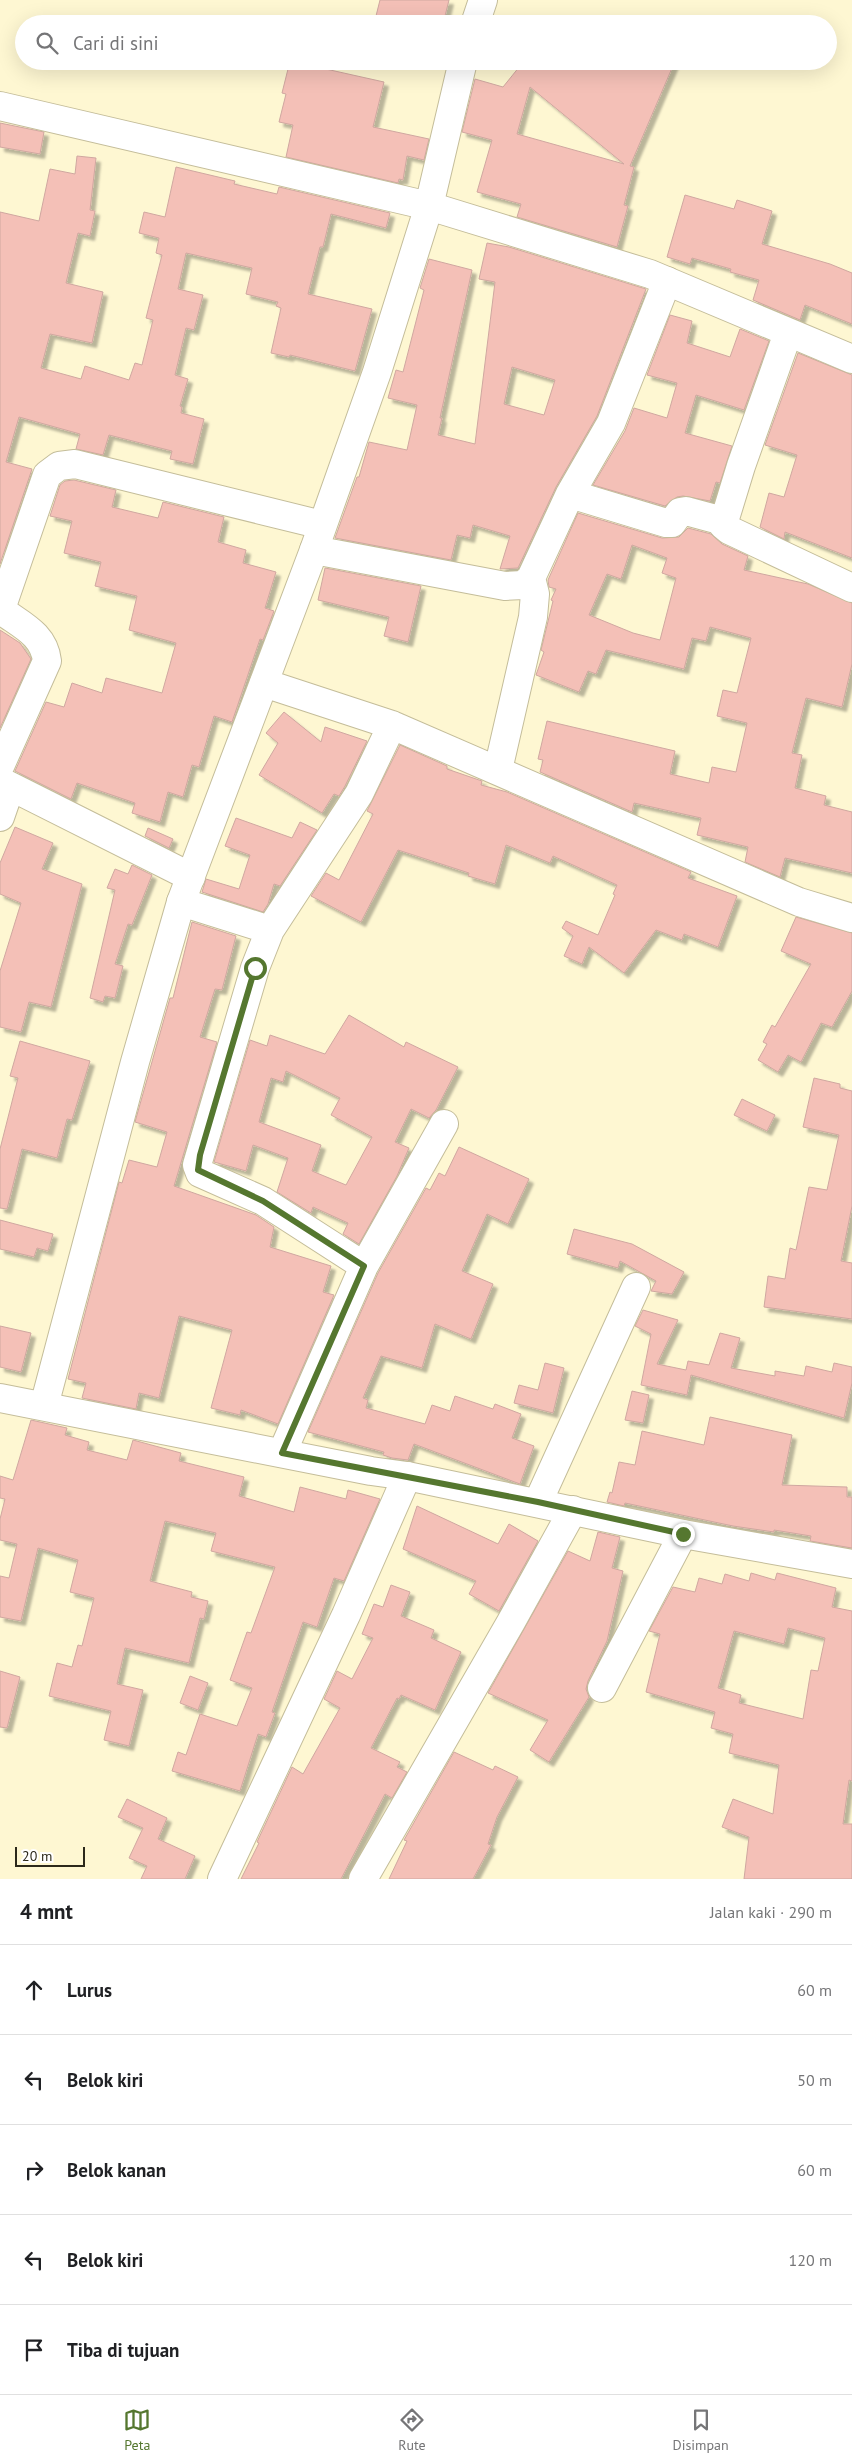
<!DOCTYPE html>
<html lang="id">
<meta charset="utf-8">
<style>
:root{--surface:#fff;--page:#f2f2f2;--text:#202124;--muted:#757577;--line:#e0e0e0;--accent:#55772f}
body{margin:0;font-family:"PT Sans",sans-serif;background:var(--page);color:var(--text)}
.scale{position:absolute;left:15px;bottom:12px;width:70px;box-sizing:border-box;padding-left:5px;border:2px solid #2c291b;border-top:0;font-size:14px;line-height:18px;white-space:nowrap;color:#2c291b;-webkit-text-stroke:4px #fff;paint-order:stroke}
.stop{position:absolute;width:15px;height:15px;margin:-11px;border:4px solid #55772f;border-radius:50%;background:#fff}
.stop.end{background:#55772f;border-color:#fff;box-shadow:0 1px 5px #0008}
.list{margin:0;padding:0;list-style:none}
h2{display:flex;justify-content:space-between;align-items:center;height:65px;margin:0;padding:0 20px;font-size:21px}
h2 small{font-size:16px;font-weight:400;color:var(--muted)}
.list li{display:grid;grid-template-columns:32px 1fr auto;gap:15px;align-items:center;box-sizing:border-box;height:90px;padding:0 20px;border-top:1px solid var(--line)}
.list b{display:block;font-size:19px;white-space:nowrap}
.list em{font-size:16px;font-style:normal;color:var(--muted)}
.icon{flex:none;width:28px;height:28px;fill:none;stroke:currentColor;stroke-width:2;stroke-linecap:round;stroke-linejoin:round}
.map{position:relative;flex:none;width:852px;height:1879px;overflow:hidden}
.search{position:absolute;background:var(--surface);box-shadow:0 5px 20px #0002;left:15px;right:15px;top:15px;height:55px;display:flex;align-items:center;gap:12px;box-sizing:border-box;padding:0 18px;border-radius:28px;color:var(--muted);font-size:19px}
.sheet{height:515px;background:var(--surface)}
nav{display:flex;justify-content:space-around;align-items:center;box-sizing:border-box;height:70px;border-top:1px solid var(--line);background:var(--surface);font-size:14px;color:var(--muted)}
nav a{display:grid;justify-items:center;gap:2px}
nav .on{color:var(--accent)}
.map>svg:first-child{display:block}
.building{fill:#f4c0b7;stroke:#cfa7a0;fill-rule:evenodd;filter:url(#shadow)}
.lines{fill:none;stroke-linecap:round;stroke-linejoin:round}
.street-casing{stroke:#c4bd9a;stroke-width:30}
.secondary-casing{stroke:#c4bd9a;stroke-width:30}
.street{stroke:#fff;stroke-width:28}
.secondary{stroke:#fff;stroke-width:28}
.route{stroke:#55772f;stroke-width:6}
</style>
<div class="map">
<svg width="852" height="1879" viewBox="0 0 852 1879">
<defs>
<filter id="shadow"><feDropShadow dx="4.5" dy="4.5" stdDeviation="1" flood-color="#0004"/></filter>
</defs>
<rect width="100%" height="100%" fill="#fef7d2"/>
<path class="building" d="M 380,0 L 449,0 L 443,24 L 374,24 Z
M 290,61 L 384,82 L 373,127 L 429,139 L 424,160 L 407,156 L 403,180 L 399,179 L 398,183 L 286,157 L 293,125 L 279,122 L 286,94 L 282,93 Z
M 524,61 L 675,61 L 630,166 L 634,167 L 624,205 L 628,206 L 617,247 L 517,217 L 521,204 L 477,192 L 492,140 L 462,132 L 475,79 L 503,87 ZM 530,87 L 624,164 L 517,134 Z
M 0,123 L 44,132 L 40,154 L 0,147 Z
M 77,156 L 96,158 L 90,210 L 95,211 L 90,236 L 78,233 L 66,283 L 103,292 L 92,343 L 50,334 L 41,368 L 81,379 L 85,366 L 129,380 L 135,363 L 142,365 L 153,320 L 146,318 L 162,255 L 156,253 L 159,238 L 139,233 L 144,212 L 165,217 L 176,167 L 235,181 L 234,184 L 277,194 L 279,187 L 390,213 L 386,228 L 331,214 L 323,247 L 320,247 L 308,294 L 372,309 L 355,371 L 290,355 L 289,357 L 271,353 L 281,308 L 276,306 L 278,302 L 246,294 L 252,268 L 186,253 L 178,289 L 203,295 L 194,330 L 186,328 L 175,375 L 188,379 L 180,406 L 182,407 L 181,413 L 204,419 L 193,464 L 170,459 L 172,451 L 109,435 L 103,455 L 76,449 L 80,434 L 19,417 L 6,462 L 32,469 L 0,564 L 0,212 L 39,221 L 50,169 L 75,174 Z
M 685,195 L 734,209 L 737,200 L 772,211 L 762,244 L 830,264 L 852,273 L 852,324 L 805,305 L 800,320 L 753,300 L 759,280 L 730,272 L 731,269 L 692,258 L 690,264 L 667,257 Z
M 487,243 L 509,247 L 646,289 L 597,416 L 556,487 L 518,568 L 500,569 L 510,536 L 473,525 L 470,538 L 457,535 L 451,560 L 335,538 L 357,477 L 359,477 L 369,442 L 407,450 L 417,405 L 388,398 L 396,370 L 403,372 L 424,290 L 420,288 L 429,259 L 472,270 L 440,418 L 442,418 L 438,435 L 475,444 L 495,282 L 479,279 ZM 512,367 L 555,380 L 544,415 L 504,404 Z
M 670,315 L 692,321 L 687,343 L 730,357 L 740,329 L 769,341 L 744,410 L 696,395 L 685,433 L 732,446 L 720,483 L 716,482 L 710,501 L 683,496 L 677,497 L 665,506 L 593,485 L 625,431 L 634,408 L 667,418 L 677,383 L 647,375 Z
M 798,353 L 852,375 L 852,558 L 785,532 L 784,539 L 760,527 L 769,493 L 784,497 L 797,455 L 765,445 Z
M 74,480 L 116,490 L 112,507 L 158,518 L 163,502 L 224,517 L 218,542 L 246,550 L 243,563 L 276,572 L 265,608 L 274,611 L 263,640 L 260,639 L 232,722 L 214,716 L 199,767 L 192,765 L 183,797 L 168,792 L 160,822 L 132,813 L 135,803 L 77,783 L 71,799 L 15,771 L 46,702 L 64,707 L 72,683 L 102,693 L 106,678 L 162,693 L 176,643 L 129,630 L 137,596 L 95,586 L 101,562 L 64,553 L 72,521 L 50,516 L 60,485 L 65,481 Z
M 578,513 L 662,538 L 679,537 L 688,528 L 711,534 L 722,544 L 748,556 L 744,570 L 808,584 L 852,603 L 852,664 L 842,707 L 806,698 L 792,753 L 802,755 L 795,788 L 826,796 L 824,805 L 852,812 L 852,873 L 785,858 L 780,877 L 745,862 L 748,847 L 697,835 L 701,818 L 634,803 L 632,812 L 540,772 L 543,760 L 538,759 L 547,721 L 675,751 L 670,774 L 709,783 L 712,767 L 736,772 L 747,723 L 717,716 L 723,690 L 737,693 L 751,638 L 710,627 L 706,641 L 692,638 L 684,669 L 606,650 L 596,674 L 588,671 L 579,692 L 536,675 L 544,652 L 541,650 L 553,601 L 551,600 L 556,589 L 549,587 L 548,580 ZM 632,545 L 667,558 L 662,573 L 676,578 L 660,640 L 633,633 L 589,615 L 607,574 L 621,579 Z
M 325,568 L 421,586 L 408,642 L 384,636 L 389,617 L 318,600 Z
M 0,630 L 20,643 L 31,659 L 0,728 Z
M 284,712 L 321,742 L 325,727 L 367,741 L 345,786 L 339,796 L 334,794 L 322,813 L 259,775 L 278,743 L 266,733 Z
M 400,745 L 447,766 L 447,769 L 482,781 L 481,785 L 507,792 L 691,872 L 688,878 L 737,896 L 718,947 L 684,934 L 682,940 L 656,930 L 624,973 L 589,947 L 582,964 L 564,956 L 573,936 L 562,928 L 566,921 L 598,935 L 615,895 L 613,894 L 617,885 L 553,856 L 550,863 L 506,845 L 495,884 L 468,876 L 469,873 L 398,850 L 361,922 L 311,896 L 326,873 L 339,880 L 373,814 L 367,811 Z
M 236,818 L 292,838 L 300,822 L 317,830 L 280,886 L 274,884 L 268,904 L 263,912 L 202,892 L 206,879 L 239,889 L 250,855 L 225,846 Z
M 15,827 L 53,843 L 42,869 L 82,884 L 51,1007 L 29,1002 L 21,1032 L 0,1027 L 0,971 L 21,903 L 0,894 L 0,863 Z
M 148,828 L 173,839 L 169,848 L 145,836 Z
M 132,865 L 152,875 L 132,925 L 128,924 L 115,964 L 123,966 L 115,998 L 105,996 L 103,1002 L 90,998 L 115,890 L 107,888 L 115,869 L 128,874 Z
M 796,917 L 852,933 L 852,991 L 832,1027 L 821,1023 L 801,1062 L 788,1055 L 778,1072 L 758,1060 L 767,1044 L 763,1042 L 772,1025 L 775,1027 L 811,964 L 781,951 Z
M 192,922 L 236,936 L 222,990 L 215,989 L 200,1037 L 217,1042 L 174,1186 L 256,1215 L 274,1227 L 270,1247 L 331,1266 L 323,1292 L 334,1295 L 278,1424 L 241,1410 L 240,1415 L 211,1408 L 232,1330 L 179,1316 L 159,1398 L 139,1393 L 136,1409 L 82,1398 L 86,1383 L 68,1379 L 119,1182 L 122,1183 L 129,1160 L 157,1167 L 167,1132 L 135,1122 L 170,998 L 173,998 Z
M 349,1015 L 404,1047 L 406,1042 L 458,1067 L 436,1110 L 429,1118 L 411,1109 L 395,1142 L 409,1148 L 397,1176 L 359,1244 L 343,1234 L 348,1223 L 313,1207 L 311,1213 L 277,1192 L 288,1158 L 253,1145 L 246,1171 L 214,1162 L 250,1040 L 267,1046 L 270,1035 L 325,1054 ZM 286,1071 L 340,1098 L 331,1115 L 372,1137 L 346,1185 L 312,1171 L 321,1145 L 259,1122 L 271,1078 L 283,1082 Z
M 20,1041 L 90,1061 L 72,1120 L 67,1119 L 57,1158 L 22,1149 L 7,1209 L 0,1208 L 0,1149 L 18,1078 L 10,1076 Z
M 814,1078 L 840,1084 L 840,1088 L 852,1091 L 852,1206 L 841,1261 L 852,1263 L 852,1319 L 764,1307 L 768,1276 L 785,1279 L 790,1248 L 796,1250 L 809,1187 L 827,1190 L 839,1135 L 803,1127 Z
M 742,1099 L 775,1115 L 767,1131 L 734,1115 Z
M 459,1147 L 529,1179 L 508,1224 L 487,1214 L 462,1271 L 493,1284 L 471,1339 L 435,1324 L 422,1368 L 381,1356 L 363,1398 L 368,1400 L 366,1408 L 425,1424 L 432,1405 L 450,1411 L 455,1396 L 493,1409 L 495,1404 L 521,1414 L 512,1438 L 534,1446 L 520,1484 L 414,1444 L 408,1460 L 392,1458 L 383,1455 L 384,1452 L 308,1432 L 378,1273 L 426,1188 L 430,1190 L 439,1173 L 445,1176 Z
M 0,1220 L 53,1234 L 48,1251 L 37,1248 L 34,1257 L 0,1249 Z
M 574,1229 L 632,1244 L 684,1272 L 672,1294 L 651,1291 L 656,1281 L 620,1261 L 618,1268 L 567,1254 Z
M 643,1310 L 678,1320 L 657,1364 L 686,1370 L 688,1361 L 709,1365 L 720,1333 L 740,1338 L 731,1368 L 775,1376 L 775,1371 L 804,1376 L 806,1366 L 832,1372 L 834,1363 L 852,1367 L 852,1383 L 844,1418 L 691,1375 L 687,1395 L 641,1385 L 651,1334 L 635,1326 Z
M 0,1326 L 31,1333 L 21,1372 L 0,1367 Z
M 545,1363 L 564,1368 L 553,1413 L 514,1403 L 519,1385 L 538,1390 Z
M 632,1391 L 649,1395 L 643,1423 L 625,1420 Z
M 710,1417 L 792,1435 L 782,1485 L 847,1487 L 847,1497 L 852,1497 L 852,1548 L 810,1541 L 811,1536 L 774,1530 L 774,1532 L 733,1526 L 625,1503 L 624,1506 L 607,1502 L 610,1492 L 612,1493 L 619,1462 L 635,1465 L 642,1431 L 704,1445 Z
M 31,1420 L 67,1428 L 65,1435 L 89,1442 L 87,1450 L 127,1460 L 133,1440 L 181,1453 L 179,1461 L 244,1477 L 239,1496 L 294,1512 L 300,1487 L 346,1499 L 348,1490 L 380,1499 L 344,1581 L 334,1578 L 317,1627 L 303,1622 L 272,1712 L 275,1713 L 266,1737 L 258,1734 L 240,1791 L 172,1771 L 178,1752 L 186,1755 L 200,1714 L 237,1726 L 252,1688 L 230,1680 L 247,1632 L 251,1633 L 275,1567 L 211,1551 L 216,1533 L 165,1521 L 150,1581 L 192,1592 L 191,1597 L 208,1601 L 204,1619 L 200,1618 L 189,1663 L 125,1648 L 117,1684 L 143,1690 L 129,1746 L 104,1740 L 111,1711 L 49,1696 L 57,1663 L 72,1667 L 78,1645 L 82,1646 L 94,1598 L 70,1592 L 78,1560 L 38,1548 L 21,1621 L 0,1617 L 0,1576 L 9,1578 L 17,1544 L 0,1540 L 0,1519 L 5,1499 L 0,1498 L 0,1476 L 13,1480 Z
M 417,1506 L 498,1544 L 509,1524 L 538,1541 L 499,1611 L 469,1594 L 476,1581 L 403,1549 Z
M 598,1532 L 620,1537 L 612,1568 L 623,1571 L 607,1641 L 588,1681 L 586,1689 L 589,1697 L 549,1762 L 530,1750 L 548,1720 L 488,1693 L 568,1551 L 590,1561 Z
M 751,1573 L 775,1580 L 777,1573 L 836,1588 L 832,1607 L 852,1611 L 852,1781 L 849,1780 L 843,1824 L 852,1824 L 852,1879 L 744,1879 L 749,1837 L 722,1827 L 733,1799 L 773,1814 L 779,1765 L 729,1753 L 733,1734 L 711,1728 L 715,1712 L 646,1692 L 660,1634 L 649,1631 L 673,1587 L 695,1592 L 699,1578 L 722,1584 L 725,1574 L 749,1581 ZM 788,1628 L 825,1638 L 818,1671 L 811,1670 L 803,1719 L 739,1703 L 741,1695 L 718,1688 L 734,1631 L 784,1644 Z
M 391,1585 L 410,1592 L 401,1616 L 434,1630 L 431,1638 L 461,1652 L 435,1710 L 401,1695 L 399,1699 L 397,1698 L 371,1748 L 400,1762 L 397,1767 L 407,1772 L 392,1798 L 385,1794 L 341,1879 L 241,1879 L 259,1843 L 257,1842 L 292,1767 L 303,1774 L 340,1708 L 324,1699 L 337,1671 L 352,1679 L 373,1638 L 362,1634 L 374,1604 L 383,1607 Z
M 0,1671 L 20,1677 L 7,1728 L 0,1727 Z
M 190,1676 L 208,1683 L 198,1710 L 180,1703 Z
M 454,1752 L 493,1770 L 495,1766 L 518,1777 L 497,1817 L 488,1844 L 491,1845 L 473,1879 L 389,1879 L 407,1841 L 404,1840 Z
M 127,1799 L 167,1818 L 158,1839 L 195,1856 L 185,1879 L 141,1879 L 147,1866 L 129,1858 L 143,1828 L 118,1817 Z"/>
<g class="lines">
<defs>
<path id="street" d="M 475,24 L 483,0
M 0,106 L 429,206 L 463,61
M 788,333 L 741,466 L 723,525 L 729,530 L 852,588
M 570,494 L 666,523 L 672,523 L 680,512 L 686,511 L 723,521
M 314,550 L 505,586 L 523,585 L 531,578 L 570,494 L 611,423 L 667,281
M 0,612 L 47,475 L 59,466 L 75,464 L 322,525
M 264,683 L 392,725 L 799,902 L 852,918
M 0,766 L 47,661 C 44,634 21,625 1,610
M 498,770 L 533,617 L 535,594 L 531,578
M 0,781 L 191,877
M 0,817 L 10,788
M 181,902 L 270,930
M 364,1266 L 263,1201 L 200,1173 L 197,1165 L 255,968 L 270,930 L 359,794 L 392,725
M 282,1453 L 364,1266 L 444,1124
M 538,1502 L 636,1287
M 602,1688 L 683,1534
M 222,1879 L 346,1615 L 407,1476
M 363,1879 L 511,1622 L 573,1510"/>
<path id="secondary" d="M 0,1398 L 371,1471 L 407,1476 L 683,1534 L 852,1564
M 44,1406 L 135,1062 L 181,902 L 314,550 L 377,372 L 429,206 L 650,274 L 852,359"/>
</defs>
<use href="#street" class="street-casing"/>
<use href="#secondary" class="secondary-casing"/>
<use href="#street" class="street"/>
<use href="#secondary" class="secondary"/>
</g>
<g class="lines">
<path class="route" d="M 255,968 L 200,1155 L 198,1170 L 263,1201 L 364,1266 L 282,1453 L 538,1502 L 683,1534"/>
</g>
</svg>
<div class="scale">20 m</div>
<div class="stop" style="left:255px;top:968px"></div>
<div class="stop end" style="left:683px;top:1534px"></div>
<div class="search"><svg class="icon" aria-label="search" viewBox="0 0 24 24"><circle cx="10" cy="10" r="6"/><path d="M15 15l6 6"/></svg>Cari di sini</div>
</div>
<section class="sheet">
<h2>4 mnt<small>Jalan kaki · 290 m</small></h2>
<ul class="list">
<li><svg class="icon" aria-label="ahead" viewBox="0 0 24 24"><path d="M12 20V5M6 11l6-6 6 6"/></svg><div><b>Lurus</b></div><em>60 m</em></li>
<li><svg class="icon" aria-label="left" viewBox="0 0 24 24"><path d="M17 20v-9H6M10 6l-5 5 5 5"/></svg><div><b>Belok kiri</b></div><em>50 m</em></li>
<li><svg class="icon" aria-label="right" viewBox="0 0 24 24"><path d="M7 20v-9h11M14 6l5 5-5 5"/></svg><div><b>Belok kanan</b></div><em>60 m</em></li>
<li><svg class="icon" aria-label="left" viewBox="0 0 24 24"><path d="M17 20v-9H6M10 6l-5 5 5 5"/></svg><div><b>Belok kiri</b></div><em>120 m</em></li>
<li><svg class="icon" aria-label="arrive" viewBox="0 0 24 24"><path d="M6 21V4h12l-3 4 3 4H6"/></svg><div><b>Tiba di tujuan</b></div></li>
</ul>
</section>
<nav>
<a class="on"><svg class="icon" aria-label="map" viewBox="0 0 24 24"><path d="M3 6l6-2 6 2 6-2v14l-6 2-6-2-6 2zM9 4v14M15 6v14"/></svg>Peta</a>
<a><svg class="icon" aria-label="directions" viewBox="0 0 24 24"><path d="M12 3l9 9-9 9-9-9zM9 14v-3h6M13 9l2 2-2 2"/></svg>Rute</a>
<a><svg class="icon" aria-label="saved" viewBox="0 0 24 24"><path d="M7 4h10v16l-5-4-5 4z"/></svg>Disimpan</a>
</nav>
